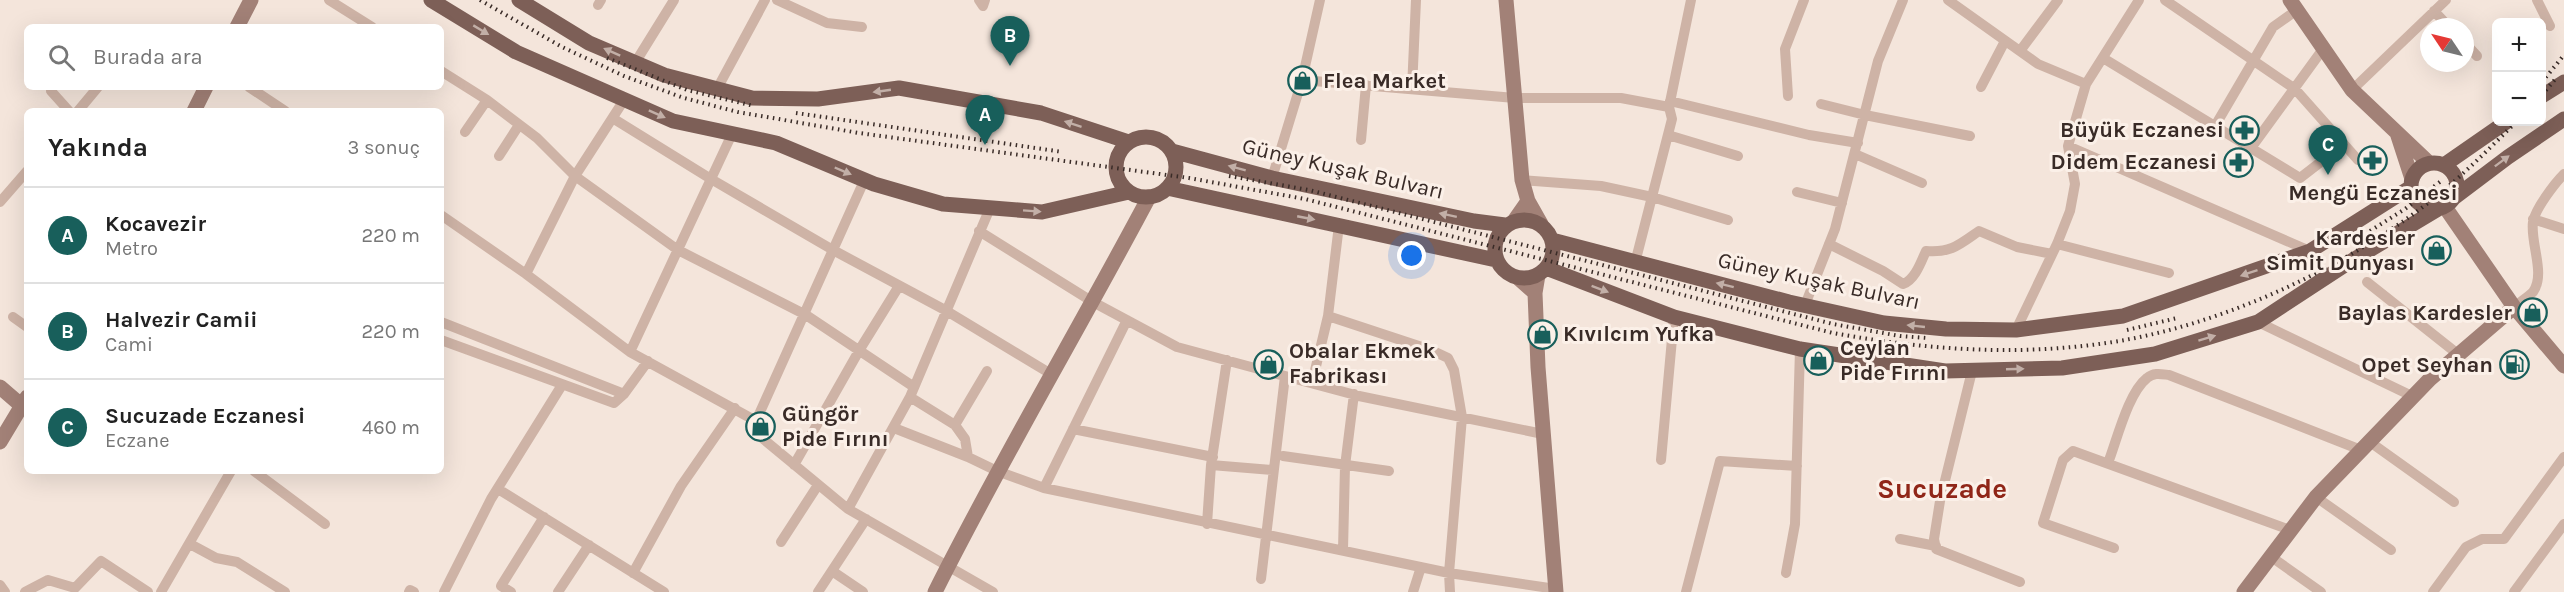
<!DOCTYPE html>
<html lang="tr">
<meta charset="utf-8">
<style>
:root{--surface:#fff;--page:#f6f6f6;--text:#222;--muted:#767676;--line:#e0e0e0;--accent:#185f5b}
body{margin:0;font-family:Karla,sans-serif;background:var(--page);color:var(--text)}
.controls{position:absolute;right:18px;top:18px;display:grid;overflow:hidden;border-radius:9px;box-shadow:0 6px 24px #0002}
.controls button{width:54px;height:54px;display:grid;place-items:center;padding:0;border:0;border-bottom:2px solid var(--line);background:var(--surface);color:var(--text);font:30px sans-serif}
.compass{position:absolute;left:2420px;top:18px;width:54px;height:54px;border-radius:50%;background:var(--surface);box-shadow:0 6px 24px #0002;rotate:305deg}
.you{position:absolute;left:1412px;top:256px;width:21px;height:21px;margin:-15px;border:4px solid #fff;border-radius:50%;background:#1a73e8;box-shadow:0 0 0 9px #1a73e833}
.badge{display:grid;place-items:center;width:39px;height:39px;border-radius:50%;background:var(--accent);color:#fff;font-size:20px;font-weight:700}
.pin{position:absolute;translate:-50% -50px;filter:drop-shadow(0 2px 3px #0008)}
.pin::after{content:'';position:absolute;top:32px;width:21px;height:18px;background:inherit;clip-path:polygon(0 0,100% 0,50% 100%)}
.list{margin:0;padding:0;list-style:none}
h2{display:flex;justify-content:space-between;align-items:center;height:78px;margin:0;padding:0 24px;font-size:26px}
h2 small{font-size:20px;font-weight:400;color:var(--muted)}
.list li{display:grid;grid-template-columns:39px 1fr auto;gap:18px;align-items:center;box-sizing:border-box;height:96px;padding:0 24px;border-top:2px solid var(--line)}
.list b{display:block;font-size:22px;white-space:nowrap}
.list p{margin:0;font-size:20px;white-space:nowrap;color:var(--muted)}
.list em{font-size:20px;font-style:normal;color:var(--muted)}
.icon{flex:none;width:33px;height:33px;fill:none;stroke:currentColor;stroke-width:2;stroke-linecap:round;stroke-linejoin:round}
.map{position:relative;flex:none;width:2564px;height:592px;overflow:hidden}
.search{position:absolute;background:var(--surface);box-shadow:0 6px 24px #0002;left:24px;top:24px;width:420px;height:66px;display:flex;align-items:center;gap:15px;box-sizing:border-box;padding:0 21px;border-radius:9px;color:var(--muted);font-size:22px}
.panel{position:absolute;background:var(--surface);box-shadow:0 6px 24px #0002;left:24px;top:108px;width:420px;height:366px;border-radius:9px}
.map>svg:first-child{display:block}
.lines{fill:none;stroke-linecap:round;stroke-linejoin:round}
.street{stroke:#ceb3a6;stroke-width:10}
.secondary{stroke:#a28177;stroke-width:15}
.primary{stroke:#7d5f57;stroke-width:15}
.rail{stroke:#392b27;stroke-width:4;stroke-dasharray:1.5 4.5;stroke-linecap:butt}
.oneway{fill:#c2afa7}
.labels{text-anchor:middle;dominant-baseline:central;stroke-width:6;stroke-linejoin:round;paint-order:stroke}
.poi-label{font-size:22px;font-weight:bold;fill:#392b27;stroke:#fbf0e8;text-anchor:start}
.street-label{font-size:22px;fill:#392b27;stroke:#fbf0e8}
.district-label{font-size:28px;font-weight:bold;fill:#902618;stroke:#fbf0e8}
</style>
<div class="map">
<svg width="2564" height="592" viewBox="0 0 2564 592">
<rect width="100%" height="100%" fill="#f4e5db"/>
<g class="lines">
<path class="street" d="M 329,0 L 372,27
M 777,0 L 827,23 L 862,27
M 979,0 L 983,6 L 985,0
M 1948,0 L 2038,64 L 2086,84
M 2165,0 L 2295,89 L 2358,160
M 2537,0 L 2550,26
M 598,5 L 601,0
M 2434,11 L 2449,27
M 2465,43 L 2477,56
M 2020,51 L 2058,0
M 2103,58 L 2300,178 L 2344,144
M 635,63 L 674,0
M 441,71 L 487,100 L 537,138 L 575,176 L 678,250 L 806,315 L 914,387
M 1302,80 L 1515,98 L 1621,98 L 1669,107
M 249,87 L 285,111
M 1981,87 L 2005,41
M 717,89 L 765,0
M 1412,89 L 1416,0
M 2352,90 L 2446,0
M 51,91 L 69,111
M 1788,96 L 1785,49 L 1804,0
M 1670,101 L 1809,135 L 1858,143
M 1821,104 L 1865,115 L 1970,136
M 78,111 L 98,87
M 614,119 L 711,179 L 833,250 L 945,310 L 1051,374
M 2215,126 L 2273,27 L 2297,10
M 465,132 L 487,100
M 1668,135 L 1738,156
M 1361,140 L 1366,85
M 2068,146 L 2310,251
M 2251,148 L 2323,49
M 1855,154 L 1922,183
M 499,156 L 519,125
M 1272,178 L 1302,80 L 1320,0
M 1522,180 L 1601,186 L 1652,197 L 1728,220
M 1797,192 L 1842,203
M 0,202 L 27,171
M 441,215 L 526,274 L 630,352 L 756,421 L 756,433 L 848,509 L 993,592
M 2533,219 L 2564,229
M 979,231 L 1093,302 L 1177,347 L 1359,396 L 1543,434
M 1829,244 L 1883,271 L 1903,284 C 1915,280 1921,262 1926,251 C 1951,253 1959,245 1979,231 L 2017,247 L 2052,254
M 2057,244 L 2169,273
M 1635,263 L 1672,119 L 1669,107 L 1691,0
M 526,274 L 575,176 L 624,100
M 2367,282 L 2459,355
M 1805,305 L 1835,229 L 1878,61 L 1903,0
M 2514,307 C 2520,302 2528,297 2533,292 C 2546,274 2530,243 2533,222 C 2535,209 2555,183 2564,174
M 1328,316 L 1431,350 L 1448,358 L 1454,370 L 1462,417 L 1449,573 L 1450,592
M 13,317 L 27,327
M 441,322 L 624,394
M 2258,322 L 2414,397
M 2016,330 L 2057,244 L 2070,211 L 2075,184 L 2068,146 L 2086,84 L 2139,0
M 441,340 L 614,403 L 624,394 L 648,361
M 630,352 L 732,134
M 1227,360 L 1211,465 L 1273,470
M 1972,371 L 1940,501 L 1934,539 L 1936,549 L 2020,582
M 1312,383 L 1328,316 L 1339,225
M 910,397 L 955,425 L 965,439 L 968,457
M 756,421 L 864,181
M 955,425 L 987,371
M 894,428 L 968,457 L 997,471 L 1044,488 L 1449,573 L 1556,589
M 1073,429 L 1213,457
M 2370,442 L 2454,502
M 1283,456 L 1389,471
M 1661,460 L 1674,317
M 2108,463 C 2117,440 2128,393 2147,378 C 2154,372 2161,374 2169,375 L 2361,450
M 794,465 L 860,349 L 899,286
M 254,471 L 325,524
M 1044,488 L 1127,320
M 498,489 L 664,592
M 2316,497 L 2391,550
M 848,509 L 910,397 L 990,208
M 1207,524 L 1211,465
M 1900,539 L 1936,546
M 781,542 L 818,485
M 190,544 L 216,558 L 237,562 L 285,592
M 2114,548 L 2043,523 L 2063,460 L 2073,451 L 2290,530
M 1343,550 L 1345,466 L 1354,394
M 2270,556 L 2321,592
M 832,571 L 863,592
M 633,573 L 681,486 L 735,408
M 1786,573 L 1795,524 L 1800,349
M 1261,579 L 1285,376
M 0,585 L 5,592
M 25,592 L 48,580 L 75,588 L 101,561 L 148,592
M 161,592 L 231,471
M 409,592 L 410,590 L 414,592
M 444,592 L 491,499 L 562,385
M 511,592 L 501,586 L 544,517
M 558,592 L 589,545
M 818,592 L 866,519
M 1413,592 L 1421,567
M 1686,592 L 1720,461 L 1797,466
M 2433,592 L 2466,547 L 2482,539 L 2504,539 L 2564,457
M 2514,592 L 2564,524"/>
<path class="secondary" d="M 1506,0 L 1522,180 L 1528,201 L 1541,224
M 2290,0 L 2352,90 L 2429,163
M 237,27 L 251,0
M 194,111 L 206,87
M 2398,136 L 2412,179
M 2445,207 L 2514,307 L 2564,366
M 1514,221 L 1528,201
M 1538,275 L 1535,293 L 1538,367 L 1556,592
M 1518,278 L 1535,293
M 0,387 L 22,406
M 0,442 L 27,397
M 935,592 C 1002,458 1079,329 1149,197
M 2244,592 L 2316,497 L 2430,379 L 2514,307"/>
<path class="primary" d="M 431,0 L 516,52 L 673,121 L 776,143 L 874,184 L 943,204 L 1042,212 L 1129,192
M 519,0 L 589,43 L 664,75 L 752,98 L 818,99 L 899,88 L 1041,113 L 1129,142
M 2542,96 L 2564,82
M1116 167a30 30 0 1 1 60 0a30 30 0 1 1-60 0Z
M 1172,151 L 1272,178 L 1474,221 L 1505,225
M2411 186a23 23 0 1 1 46 0a23 23 0 1 1-46 0Z
M 2444,165 L 2506,122
M 1167,188 L 1496,260
M 2455,197 L 2508,157 L 2564,119
M1495 249a29 29 0 1 1 58 0a29 29 0 1 1-58 0Z
M 1552,240 L 1789,302 L 1884,323 L 1946,329 L 2016,330 L 2123,316 L 2310,251 L 2411,187
M 1546,268 L 1674,317 L 1800,349 L 1945,371 L 2062,368 L 2155,354 L 2258,322 L 2348,263 L 2438,209"/>
<path class="rail" d="M 480,0 L 562,47 L 624,76 L 684,98 L 738,112 L 859,133 L 1189,178 L 1305,199 L 1833,333 C 1921,349 2010,356 2099,344 C 2207,330 2324,278 2412,215 C 2450,188 2483,155 2516,122
M 607,58 L 687,90 L 754,106
M 2542,82 L 2564,55
M 2542,95 L 2557,77
M 796,113 L 1063,152
M 1229,176 L 1309,190 L 1833,324 L 1900,336 L 1927,338
M 2370,231 L 2405,209 L 2441,181
M 2127,330 L 2177,318"/>
</g>
<defs><path id="oneway-solid" d="M-6-.8H1V-3.2L6.5 0L1 3.2V.8H-6Z" transform="scale(1.5)"/></defs>
<g class="oneway">
<use href="#oneway-solid" transform="translate(481 30) rotate(31)"/>
<use href="#oneway-solid" transform="translate(612 52) rotate(-156)"/>
<use href="#oneway-solid" transform="translate(882 91) rotate(172)"/>
<use href="#oneway-solid" transform="translate(657 114) rotate(24)"/>
<use href="#oneway-solid" transform="translate(1073 124) rotate(-162)"/>
<use href="#oneway-solid" transform="translate(2502 161) rotate(-37)"/>
<use href="#oneway-solid" transform="translate(1237 168) rotate(-165)"/>
<use href="#oneway-solid" transform="translate(843 171) rotate(23)"/>
<use href="#oneway-solid" transform="translate(1032 211) rotate(4)"/>
<use href="#oneway-solid" transform="translate(1448 215) rotate(-168)"/>
<use href="#oneway-solid" transform="translate(1306 218) rotate(11)"/>
<use href="#oneway-solid" transform="translate(2249 273) rotate(161)"/>
<use href="#oneway-solid" transform="translate(1725 285) rotate(-166)"/>
<use href="#oneway-solid" transform="translate(1600 289) rotate(21)"/>
<use href="#oneway-solid" transform="translate(1916 326) rotate(-174)"/>
<use href="#oneway-solid" transform="translate(2207 338) rotate(-17)"/>
<use href="#oneway-solid" transform="translate(2015 369) rotate(-2)"/>
</g>
<defs>
<symbol id="shop-ring" viewBox="-11 -11 22 22"><circle r="9.5" fill="#fbf0e8" stroke="#185f5b" stroke-width="1.5"/><path d="M-5-2.5h2.3a2.7 3.5 0 0 1 5.4 0H5L5.5 6h-11ZM-1.5-2.5h3a1.5 2.3 0 0 0-3 0Z" fill="#185f5b"/></symbol>
<symbol id="pharmacy-ring" viewBox="-11 -11 22 22"><circle r="9.5" fill="#fbf0e8" stroke="#185f5b" stroke-width="1.5"/><path d="M-2-6h4v4h4v4h-4v4h-4v-4h-4v-4h4Z" fill="#185f5b"/></symbol>
<symbol id="fuel-ring" viewBox="-11 -11 22 22"><circle r="9.5" fill="#fbf0e8" stroke="#185f5b" stroke-width="1.5"/><path d="M-5.5-6h7V0h2V4h1.3V-2.5L3-4.5l.8-.8L6-3V5H2.5V1h-1V6h-7ZM-4.2-4.7v3.2H.2V-4.7Z" fill="#185f5b"/></symbol>
</defs>
<g fill-rule="evenodd">
<use href="#shop-ring" x="1286" y="64" width="33" height="33"/>
<use href="#pharmacy-ring" x="2228" y="114" width="33" height="33"/>
<use href="#pharmacy-ring" x="2356" y="144" width="33" height="33"/>
<use href="#pharmacy-ring" x="2222" y="146" width="33" height="33"/>
<use href="#shop-ring" x="2420" y="234" width="33" height="33"/>
<use href="#shop-ring" x="2516" y="296" width="33" height="33"/>
<use href="#shop-ring" x="1526" y="318" width="33" height="33"/>
<use href="#shop-ring" x="1802" y="344" width="33" height="33"/>
<use href="#shop-ring" x="1252" y="348" width="33" height="33"/>
<use href="#fuel-ring" x="2498" y="348" width="33" height="33"/>
<use href="#shop-ring" x="744" y="410" width="33" height="33"/>
</g>
<g class="labels">
<g class="poi-label">
<text x="1323" y="81">Flea Market</text>
<text x="2224" y="130" text-anchor="end">Büyük Eczanesi</text>
<text x="2217" y="162" text-anchor="end">Didem Eczanesi</text>
<text x="2373" y="193" text-anchor="middle">Mengü Eczanesi</text>
<text x="2415" y="238" text-anchor="end">Kardesler<tspan x="2415" dy="25">Simit Dunyası</tspan></text>
<text x="2512" y="313" text-anchor="end">Baylas Kardesler</text>
<text x="1563" y="334">Kıvılcım Yufka</text>
<text x="1840" y="348">Ceylan<tspan x="1840" dy="25">Pide Fırını</tspan></text>
<text x="1289" y="351">Obalar Ekmek<tspan x="1289" dy="25">Fabrikası</tspan></text>
<text x="2493" y="365" text-anchor="end">Opet Seyhan</text>
<text x="782" y="414">Güngör<tspan x="782" dy="25">Pide Fırını</tspan></text>
</g>
<g class="street-label">
<text transform="translate(1343 169) rotate(13)">Güney Kuşak Bulvarı</text>
<text transform="translate(1819 281) rotate(12)">Güney Kuşak Bulvarı</text>
</g>
<g class="district-label">
<text x="1942" y="488">Sucuzade</text>
</g>
</g>
</svg>
<div class="controls">
<button>+</button>
<button>−</button>
</div>
<svg class="compass" viewBox="-18 -18 36 36"><path d="M0-13l5 13h-10z" fill="#e53935"/><path d="M0 13l5-13h-10z" fill="#767676"/></svg>
<div class="you"></div>
<div class="pin badge" style="left:985px;top:145px">A</div>
<div class="pin badge" style="left:1010px;top:66px">B</div>
<div class="pin badge" style="left:2328px;top:175px">C</div>
<div class="search"><svg class="icon" aria-label="search" viewBox="0 0 24 24"><circle cx="10" cy="10" r="6"/><path d="M15 15l6 6"/></svg>Burada ara</div>
<section class="panel">
<h2>Yakında<small>3 sonuç</small></h2>
<ul class="list">
<li><span class="badge">A</span><div><b>Kocavezir</b><p>Metro</p></div><em>220 m</em></li>
<li><span class="badge">B</span><div><b>Halvezir Camii</b><p>Cami</p></div><em>220 m</em></li>
<li><span class="badge">C</span><div><b>Sucuzade Eczanesi</b><p>Eczane</p></div><em>460 m</em></li>
</ul>
</section>
</div>
